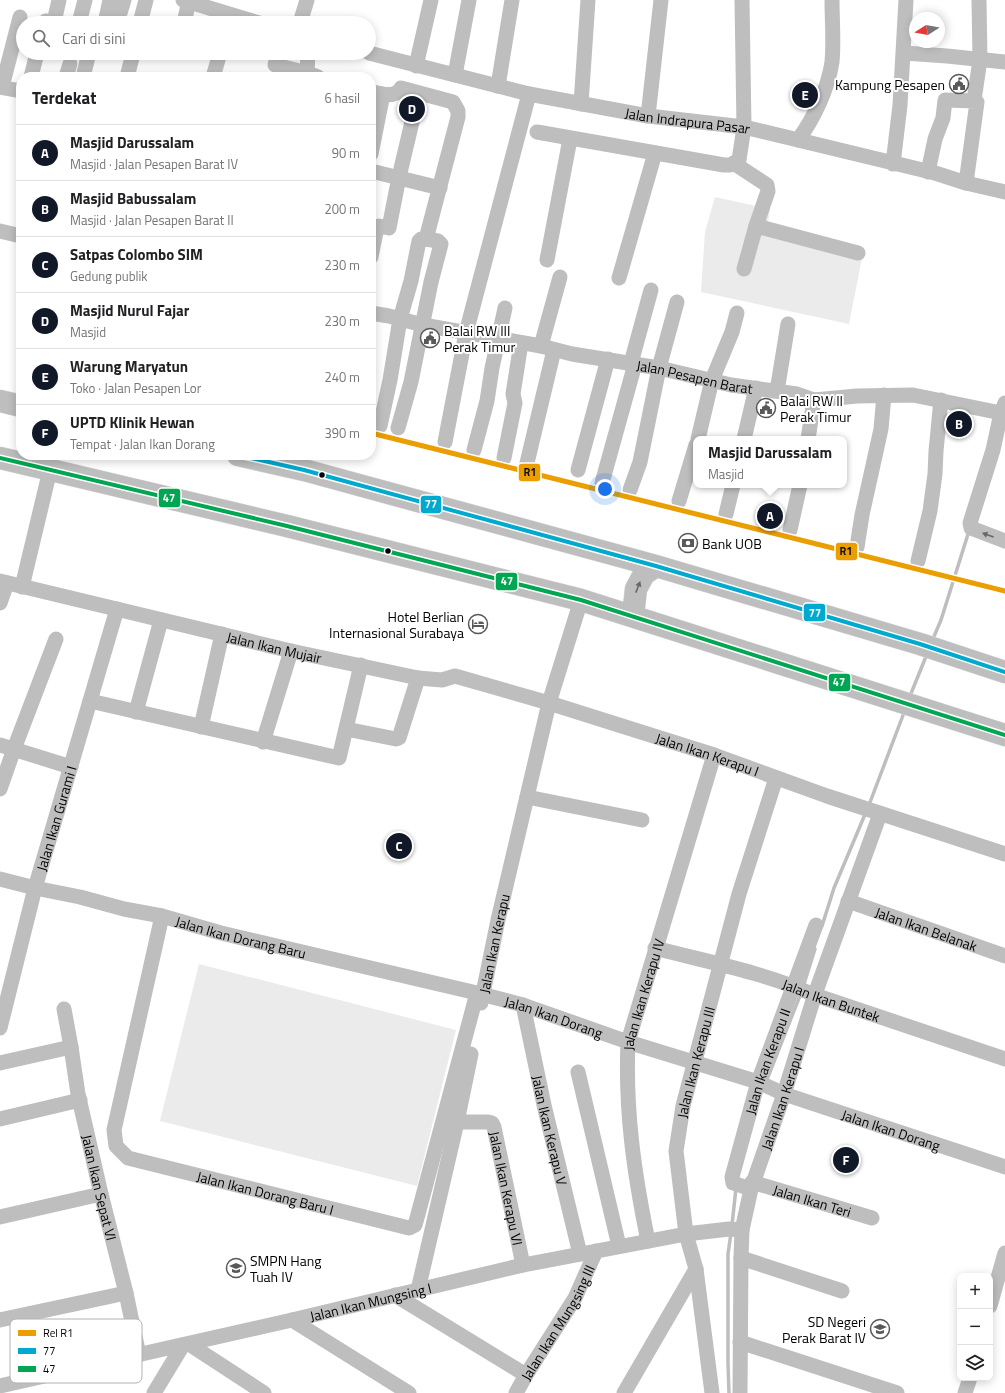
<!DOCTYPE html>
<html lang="id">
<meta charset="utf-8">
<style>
:root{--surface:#fff;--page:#f6f6f6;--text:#202124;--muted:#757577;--line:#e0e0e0;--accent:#111827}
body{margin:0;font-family:"Titillium Web",sans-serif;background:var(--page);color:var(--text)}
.controls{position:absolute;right:12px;bottom:12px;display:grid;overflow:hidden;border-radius:8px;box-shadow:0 2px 10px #0003}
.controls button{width:36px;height:36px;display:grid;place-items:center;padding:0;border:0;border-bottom:1px solid var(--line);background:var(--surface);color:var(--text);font:20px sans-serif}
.compass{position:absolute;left:909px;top:12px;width:36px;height:36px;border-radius:50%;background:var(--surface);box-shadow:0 2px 10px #0003;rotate:259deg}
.you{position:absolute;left:605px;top:489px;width:14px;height:14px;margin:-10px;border:3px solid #fff;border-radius:50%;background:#1a73e8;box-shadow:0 0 0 6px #1a73e833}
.badge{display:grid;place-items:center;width:26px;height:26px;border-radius:50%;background:var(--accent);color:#fff;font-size:13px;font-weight:700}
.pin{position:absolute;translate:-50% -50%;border:2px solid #fff;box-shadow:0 1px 4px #0006}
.popup{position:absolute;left:693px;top:436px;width:154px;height:52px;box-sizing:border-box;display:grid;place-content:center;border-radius:8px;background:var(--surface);filter:drop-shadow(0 1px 3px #0005);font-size:13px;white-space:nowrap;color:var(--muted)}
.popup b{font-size:15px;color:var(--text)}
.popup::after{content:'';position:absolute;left:50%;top:100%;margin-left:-8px;border:8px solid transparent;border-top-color:var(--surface)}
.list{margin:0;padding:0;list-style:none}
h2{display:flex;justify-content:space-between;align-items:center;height:52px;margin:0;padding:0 16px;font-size:17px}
h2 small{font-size:13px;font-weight:400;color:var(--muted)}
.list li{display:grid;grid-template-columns:26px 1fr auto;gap:12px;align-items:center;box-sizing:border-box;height:56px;padding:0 16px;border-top:1px solid var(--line)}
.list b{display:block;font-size:15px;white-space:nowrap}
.list p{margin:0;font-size:13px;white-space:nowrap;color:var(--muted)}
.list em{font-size:13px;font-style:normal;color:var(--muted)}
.icon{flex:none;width:22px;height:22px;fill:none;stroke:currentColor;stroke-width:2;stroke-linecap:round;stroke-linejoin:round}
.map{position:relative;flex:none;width:1005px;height:1393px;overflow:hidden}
.search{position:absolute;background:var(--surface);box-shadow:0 2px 10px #0003;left:16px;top:16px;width:360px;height:44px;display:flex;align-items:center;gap:10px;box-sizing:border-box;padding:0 14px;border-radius:22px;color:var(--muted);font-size:15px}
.panel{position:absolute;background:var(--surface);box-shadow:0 2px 10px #0003;left:16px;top:72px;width:360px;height:388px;border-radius:16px}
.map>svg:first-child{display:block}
.green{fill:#ebebeb}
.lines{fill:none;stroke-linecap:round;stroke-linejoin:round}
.stream{stroke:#bebebe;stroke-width:3.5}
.highway-casing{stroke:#dbdbdb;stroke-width:23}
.street{stroke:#bebebe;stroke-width:15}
.highway{stroke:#bebebe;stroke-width:22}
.bus-1-casing{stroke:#fff;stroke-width:7}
.bus-2-casing{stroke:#fff;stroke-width:7}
.bus-1{stroke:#00a9ce;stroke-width:4}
.bus-2{stroke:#00a651;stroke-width:4}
.rail-1-casing{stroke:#fff;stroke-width:8}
.rail-1{stroke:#eb9e00;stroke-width:5}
.oneway{fill:#686868}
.bus-dot{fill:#000;stroke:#fff;stroke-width:1.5}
.labels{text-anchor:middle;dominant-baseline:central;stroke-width:4;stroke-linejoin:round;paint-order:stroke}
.poi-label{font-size:14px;fill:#000;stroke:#fff;text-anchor:start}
.street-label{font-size:14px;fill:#000;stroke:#fff}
.key{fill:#fff;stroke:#b2b2b2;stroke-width:1}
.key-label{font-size:11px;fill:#000}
.line-badge{stroke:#fff;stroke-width:1.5}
.badge-label{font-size:11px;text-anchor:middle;font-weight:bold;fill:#fff}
.pale-badge-label{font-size:11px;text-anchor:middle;font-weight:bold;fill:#111}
</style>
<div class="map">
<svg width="1005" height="1393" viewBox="0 0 1005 1393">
<rect width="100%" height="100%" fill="#fff"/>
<path class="green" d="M 715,197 L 770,209 L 767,230 L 862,258 L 849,324 L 701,292 L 705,232 Z
M 199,964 L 456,1030 L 417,1186 L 160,1121 Z"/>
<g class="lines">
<path class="stream" d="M 932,641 L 941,620 L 969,531
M 910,696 L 927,654
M 869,805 L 905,710
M 822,926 L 834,888 L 866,812
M 803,987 L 815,949
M 766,1082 L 801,993
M 732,1225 L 736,1188
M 729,1393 L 728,1363 L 728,1254 L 731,1233"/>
<defs>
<path id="highway" d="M 0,401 L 21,406
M 238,455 L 304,470 L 656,566 L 920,644 L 1005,672
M 0,458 L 287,526 L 581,600 L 1005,735
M 633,616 L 636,589 L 644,574 L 656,566"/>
</defs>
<use href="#highway" class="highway-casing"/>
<g class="street">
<path d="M 183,0 L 259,23"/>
<path d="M 120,13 L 124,0"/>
<path d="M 45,23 L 46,21 L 54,22 L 59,0"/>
<path d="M 79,23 L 85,0"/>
<path d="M 105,23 L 110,0"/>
<path d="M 140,23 L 146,0"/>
<path d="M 184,23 L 189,1"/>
<path d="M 300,23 L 307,0"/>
<path d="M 278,53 L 275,65 C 290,69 304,71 318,77"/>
<path id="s1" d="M 369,53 L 529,94 L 648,116 L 744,127 L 935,173 L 966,183 L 1005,192"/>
<path d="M 904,53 L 947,56 L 1005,62"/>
<path d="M 416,66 L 431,0"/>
<path d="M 307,72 L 308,53"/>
<path d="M 455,75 L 469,0"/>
<path d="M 31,77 L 37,53"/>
<path d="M 66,77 L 70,64"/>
<path d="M 83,77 L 89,53"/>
<path d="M 127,77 L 133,54"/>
<path d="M 213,77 L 220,53"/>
<path d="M 498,86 L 512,0"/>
<path d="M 0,87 L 21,91"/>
<path d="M 2,87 L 20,17"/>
<path d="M 371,91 C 380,94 395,99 401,88 L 453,102 L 458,111 L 458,117 L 426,239 L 421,239 L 419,241 L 411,281 L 400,319 L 390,380 L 380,426"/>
<path d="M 974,100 L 980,60 L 979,0"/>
<path d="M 581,104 L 588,0"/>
<path d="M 648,116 L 661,0"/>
<path d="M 537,132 L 724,165 L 730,165 L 739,160 L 744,127 L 742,0"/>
<path d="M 798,140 C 814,118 828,89 832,62 C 834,42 832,20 832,0"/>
<path d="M 371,154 L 383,94"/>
<path d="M 735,164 L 767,185 L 768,191 L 756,226 L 744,269"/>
<path d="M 893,164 L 900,105 L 906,0"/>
<path d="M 371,171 L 440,188"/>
<path d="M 928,172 L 935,139 L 943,118 L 945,100 L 976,101 L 977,102 L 966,183"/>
<path d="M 756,226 L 858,253"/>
<path d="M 0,231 L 21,236"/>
<path d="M 371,257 L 377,227 L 379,226 L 389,228 L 399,177 L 412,122"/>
<path d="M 547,260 L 570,139"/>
<path d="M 619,278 L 655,153"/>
<path id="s2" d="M 371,313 L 389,316 L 423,325 L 541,346 L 572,354 L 659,368 L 731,385 L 797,394 L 814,400 L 857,396 L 913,395 L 1001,413"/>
<path d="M 541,346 L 560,277"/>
<path d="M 631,363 L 651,290"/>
<path d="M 774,391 L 778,385 L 788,324"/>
<path d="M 1005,403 L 1001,413 L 993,450 L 970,523 L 971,528 L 1005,541"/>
<path d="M 398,428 L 411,382 L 431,282 L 441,244 L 438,241 L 426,239"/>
<path d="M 698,439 L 712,380 L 732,332 L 737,313"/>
<path d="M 744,439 L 756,388"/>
<path d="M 808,439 L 814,400"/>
<path d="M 445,442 L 466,333 L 529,94"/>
<path d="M 474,450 L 487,401 L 492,368 L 505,308"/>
<path d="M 504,458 L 515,403 L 513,394 L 521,343"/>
<path d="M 527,463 L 554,350"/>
<path d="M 578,470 L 608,359"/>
<path d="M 602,483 L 635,364"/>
<path d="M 630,490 L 640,462 L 659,368 L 677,302"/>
<path d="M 679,501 L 696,445"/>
<path d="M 726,514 L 733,485"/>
<path d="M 790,530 L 800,485"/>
<path d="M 857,547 L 862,515 L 881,429 L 884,395"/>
<path d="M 918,561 L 930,511 L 935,474 L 936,451 L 941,400"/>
<path id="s3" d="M 0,581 L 291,651 L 418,678 L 442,680 L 455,676 L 549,703 L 714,755 L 827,796 L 1005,854"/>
<path d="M 22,587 L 50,470"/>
<path d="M 0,603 L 7,583"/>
<path d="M 90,701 L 339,758 L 361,665"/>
<path d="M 136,712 L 161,620"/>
<path d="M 201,727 L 222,634"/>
<path d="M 346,729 L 396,739 L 399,738 L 418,678"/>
<path d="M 263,742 L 291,651"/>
<path d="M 0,745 L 71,767"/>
<path d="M 0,789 L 14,749 L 56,639"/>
<path d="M 527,797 L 642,820"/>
<path id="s4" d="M 0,879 L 35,888 L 80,897 L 124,909 L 162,916 L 221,933 L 477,993 L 523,1005 L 628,1042 L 758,1082 L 784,1094 L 1005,1167"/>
<path id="s5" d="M 848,901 L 1005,956"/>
<path id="s6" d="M 162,916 L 114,1130 L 116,1146 L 128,1158 L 409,1228 L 415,1225 L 417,1218 L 477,993"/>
<path id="s7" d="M 655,948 C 708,962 762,972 812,994 L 1005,1059"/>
<path id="s8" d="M 481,1003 L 498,920 L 549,703 L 581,600"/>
<path id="s9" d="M 523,1005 L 544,1105 L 580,1254"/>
<path id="s10" d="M 64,1009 L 71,1047 L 78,1094 L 101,1194 L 126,1293 L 139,1355"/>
<path id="s11" d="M 0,1028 L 35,888 L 117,609"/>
<path d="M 0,1063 L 71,1047"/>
<path d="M 578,1072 L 619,1246"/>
<path d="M 0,1119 L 80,1100"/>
<path id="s12" d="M 457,1122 L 488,1122 L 492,1123 L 494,1127 L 523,1265"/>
<path id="s13" d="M 752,1182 L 872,1218"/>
<path id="s14" d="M 751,1189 L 733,1183 L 732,1177 L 758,1082 L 816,925"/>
<path d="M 0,1217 L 101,1194"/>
<path id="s15" d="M 648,1241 C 634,1173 625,1110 628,1042 L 714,755"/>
<path d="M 741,1258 L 842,1291"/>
<path d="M 418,1290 L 457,1122 L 471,1054"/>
<path d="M 395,1295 L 526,1375"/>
<path d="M 990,1306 L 1005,1253"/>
<path d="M 0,1320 L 126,1293"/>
<path d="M 292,1320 L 409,1393"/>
<path d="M 740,1342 L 897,1393"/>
<path d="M 189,1344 L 264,1393"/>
<path id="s16" d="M 0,1386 L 292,1320 L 523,1265 L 686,1234 L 729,1229 L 742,1230"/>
<path d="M 154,1393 L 183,1345"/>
<path id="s17" d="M 516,1393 L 526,1375 L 575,1298 L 596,1251"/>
<path d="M 624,1393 L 696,1269"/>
<path id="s18" d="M 712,1393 L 696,1269 L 686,1234 L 676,1151 L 683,1106 L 739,894 L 776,778"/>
<path id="s19" d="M 740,1393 L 741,1258 L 742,1230 L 751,1189 L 784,1094 L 815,994 L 880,814"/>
<path d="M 965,1393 L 970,1378"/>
</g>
<use href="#highway" class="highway"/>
<defs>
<path id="bus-1" d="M 238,455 L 304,470 L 656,566 L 920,644 L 1005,672"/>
<path id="bus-2" d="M 0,458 L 287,526 L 581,600 L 1005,735"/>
</defs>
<use href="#bus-1" class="bus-1-casing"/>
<use href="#bus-2" class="bus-2-casing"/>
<use href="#bus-1" class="bus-1"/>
<use href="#bus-2" class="bus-2"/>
<defs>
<path id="rail-1" d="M 371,433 L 1005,591"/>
</defs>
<use href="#rail-1" class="rail-1-casing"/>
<use href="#rail-1" class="rail-1"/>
</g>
<defs><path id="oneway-solid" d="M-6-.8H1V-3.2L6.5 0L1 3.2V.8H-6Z"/></defs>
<g class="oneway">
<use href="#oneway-solid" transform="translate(988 535) rotate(-160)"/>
<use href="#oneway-solid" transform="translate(638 587) rotate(-69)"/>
</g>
<defs>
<symbol id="civic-ring" viewBox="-11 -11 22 22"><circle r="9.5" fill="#fff" stroke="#595959" stroke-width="1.5"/><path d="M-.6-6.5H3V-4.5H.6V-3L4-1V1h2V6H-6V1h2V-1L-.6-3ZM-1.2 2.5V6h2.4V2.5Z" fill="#595959"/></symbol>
<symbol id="bank-ring" viewBox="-11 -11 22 22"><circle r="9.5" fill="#fff" stroke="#595959" stroke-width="1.5"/><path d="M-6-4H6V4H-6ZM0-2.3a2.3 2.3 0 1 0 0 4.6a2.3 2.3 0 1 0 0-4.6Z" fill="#595959"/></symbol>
<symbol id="hotel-ring" viewBox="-11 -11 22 22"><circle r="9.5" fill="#fff" stroke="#595959" stroke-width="1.5"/><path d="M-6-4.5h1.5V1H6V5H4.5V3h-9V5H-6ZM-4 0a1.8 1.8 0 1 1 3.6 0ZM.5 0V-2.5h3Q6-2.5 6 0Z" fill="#595959"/></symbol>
<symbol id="school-ring" viewBox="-11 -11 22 22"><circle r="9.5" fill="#fff" stroke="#595959" stroke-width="1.5"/><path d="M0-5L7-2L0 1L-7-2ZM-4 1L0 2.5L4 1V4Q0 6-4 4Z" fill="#595959"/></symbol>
</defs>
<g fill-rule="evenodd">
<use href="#civic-ring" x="948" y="73" width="22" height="22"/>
<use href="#civic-ring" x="419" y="327" width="22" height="22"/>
<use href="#civic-ring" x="755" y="397" width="22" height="22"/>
<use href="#bank-ring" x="677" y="532" width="22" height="22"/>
<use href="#hotel-ring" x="467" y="613" width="22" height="22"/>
<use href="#school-ring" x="225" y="1257" width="22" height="22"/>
<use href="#school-ring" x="869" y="1318" width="22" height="22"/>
</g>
<g class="bus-dot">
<circle cx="322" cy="475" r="3.5"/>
<circle cx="388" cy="551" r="3.5"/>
</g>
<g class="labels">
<g class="poi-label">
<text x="945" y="84" text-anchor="end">Kampung Pesapen</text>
<text x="444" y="330">Balai RW III<tspan x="444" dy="16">Perak Timur</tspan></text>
<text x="780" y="400">Balai RW II<tspan x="780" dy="16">Perak Timur</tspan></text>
<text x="702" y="543">Bank UOB</text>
<text x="464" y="616" text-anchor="end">Hotel Berlian<tspan x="464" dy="16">Internasional Surabaya</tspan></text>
<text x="250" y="1260">SMPN Hang<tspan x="250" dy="16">Tuah IV</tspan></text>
<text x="866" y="1321" text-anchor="end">SD Negeri<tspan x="866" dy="16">Perak Barat IV</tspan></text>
</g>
<g class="street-label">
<text stroke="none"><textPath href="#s1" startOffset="326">Jalan Indrapura Pasar</textPath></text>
<text stroke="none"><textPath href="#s2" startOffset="330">Jalan Pesapen Barat</textPath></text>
<text stroke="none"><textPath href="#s3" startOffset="282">Jalan Ikan Mujair</textPath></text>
<text stroke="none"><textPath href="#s3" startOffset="731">Jalan Ikan Kerapu I</textPath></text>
<text stroke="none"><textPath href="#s11" startOffset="217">Jalan Ikan Gurami I</textPath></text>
<text stroke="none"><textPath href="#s5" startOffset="83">Jalan Ikan Belanak</textPath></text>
<text stroke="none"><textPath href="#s4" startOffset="248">Jalan Ikan Dorang Baru</textPath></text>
<text stroke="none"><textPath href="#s8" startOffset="61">Jalan Ikan Kerapu</textPath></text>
<text stroke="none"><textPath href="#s15" startOffset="250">Jalan Ikan Kerapu IV</textPath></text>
<text stroke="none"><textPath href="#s7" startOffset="184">Jalan Ikan Buntek</textPath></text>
<text stroke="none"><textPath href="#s4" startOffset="571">Jalan Ikan Dorang</textPath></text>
<text stroke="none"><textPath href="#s18" startOffset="336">Jalan Ikan Kerapu III</textPath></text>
<text stroke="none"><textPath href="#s14" startOffset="146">Jalan Ikan Kerapu II</textPath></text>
<text stroke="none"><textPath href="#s19" startOffset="301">Jalan Ikan Kerapu I</textPath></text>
<text stroke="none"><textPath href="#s4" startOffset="927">Jalan Ikan Dorang</textPath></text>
<text stroke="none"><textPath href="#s9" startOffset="128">Jalan Ikan Kerapu V</textPath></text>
<text stroke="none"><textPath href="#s10" startOffset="182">Jalan Ikan Sepat VI</textPath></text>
<text stroke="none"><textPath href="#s12" startOffset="102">Jalan Ikan Kerapu VI</textPath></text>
<text stroke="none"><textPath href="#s6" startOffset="394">Jalan Ikan Dorang Baru I</textPath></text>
<text stroke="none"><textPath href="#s13" startOffset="63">Jalan Ikan Teri</textPath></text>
<text stroke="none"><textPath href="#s16" startOffset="380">Jalan Ikan Mungsing I</textPath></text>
<text stroke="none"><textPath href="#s17" startOffset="82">Jalan Ikan Mungsing III</textPath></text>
</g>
</g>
<rect x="10" y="1319" width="132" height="64" rx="6" class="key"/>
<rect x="18" y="1330" width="18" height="6" fill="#eb9e00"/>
<rect x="18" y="1348" width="18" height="6" fill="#00a9ce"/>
<rect x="18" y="1366" width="18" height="6" fill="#00a651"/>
<g class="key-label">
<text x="43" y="1337">Rel R1</text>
<text x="43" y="1355">77</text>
<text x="43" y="1373">47</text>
</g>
<g class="line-badge">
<rect x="518" y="463" width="23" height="19" rx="4" fill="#eb9e00"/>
<rect x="158" y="488" width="23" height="20" rx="4" fill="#00a651"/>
<rect x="420" y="495" width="22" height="19" rx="4" fill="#00a9ce"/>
<rect x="835" y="542" width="23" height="19" rx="4" fill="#eb9e00"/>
<rect x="495" y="572" width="23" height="19" rx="4" fill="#00a651"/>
<rect x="803" y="603" width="23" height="19" rx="4" fill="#00a9ce"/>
<rect x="828" y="673" width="23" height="19" rx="4" fill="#00a651"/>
</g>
<g class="badge-label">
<text x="169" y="502">47</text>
<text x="431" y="508">77</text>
<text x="507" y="585">47</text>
<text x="815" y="617">77</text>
<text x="839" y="686">47</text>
</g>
<g class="pale-badge-label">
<text x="530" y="476">R1</text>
<text x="846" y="555">R1</text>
</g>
</svg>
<div class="controls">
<button>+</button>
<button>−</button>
<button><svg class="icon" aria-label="layers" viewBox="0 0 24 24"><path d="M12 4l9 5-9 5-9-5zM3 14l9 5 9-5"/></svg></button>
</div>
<svg class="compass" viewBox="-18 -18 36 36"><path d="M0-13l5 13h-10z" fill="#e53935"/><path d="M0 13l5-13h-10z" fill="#757577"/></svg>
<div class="you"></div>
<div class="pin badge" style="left:770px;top:516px">A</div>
<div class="popup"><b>Masjid Darussalam</b>Masjid</div>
<div class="pin badge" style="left:959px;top:424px">B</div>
<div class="pin badge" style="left:399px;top:846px">C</div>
<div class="pin badge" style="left:412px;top:109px">D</div>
<div class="pin badge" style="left:805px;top:95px">E</div>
<div class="pin badge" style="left:846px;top:1160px">F</div>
<div class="search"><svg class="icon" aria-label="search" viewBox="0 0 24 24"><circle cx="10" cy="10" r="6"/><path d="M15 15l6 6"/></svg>Cari di sini</div>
<section class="panel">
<h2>Terdekat<small>6 hasil</small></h2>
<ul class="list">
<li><span class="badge">A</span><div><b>Masjid Darussalam</b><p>Masjid · Jalan Pesapen Barat IV</p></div><em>90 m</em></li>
<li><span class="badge">B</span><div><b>Masjid Babussalam</b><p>Masjid · Jalan Pesapen Barat II</p></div><em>200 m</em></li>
<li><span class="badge">C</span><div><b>Satpas Colombo SIM</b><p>Gedung publik</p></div><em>230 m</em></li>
<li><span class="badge">D</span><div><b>Masjid Nurul Fajar</b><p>Masjid</p></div><em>230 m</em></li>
<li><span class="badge">E</span><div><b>Warung Maryatun</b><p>Toko · Jalan Pesapen Lor</p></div><em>240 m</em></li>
<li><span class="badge">F</span><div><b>UPTD Klinik Hewan</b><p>Tempat · Jalan Ikan Dorang</p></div><em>390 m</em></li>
</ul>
</section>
</div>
